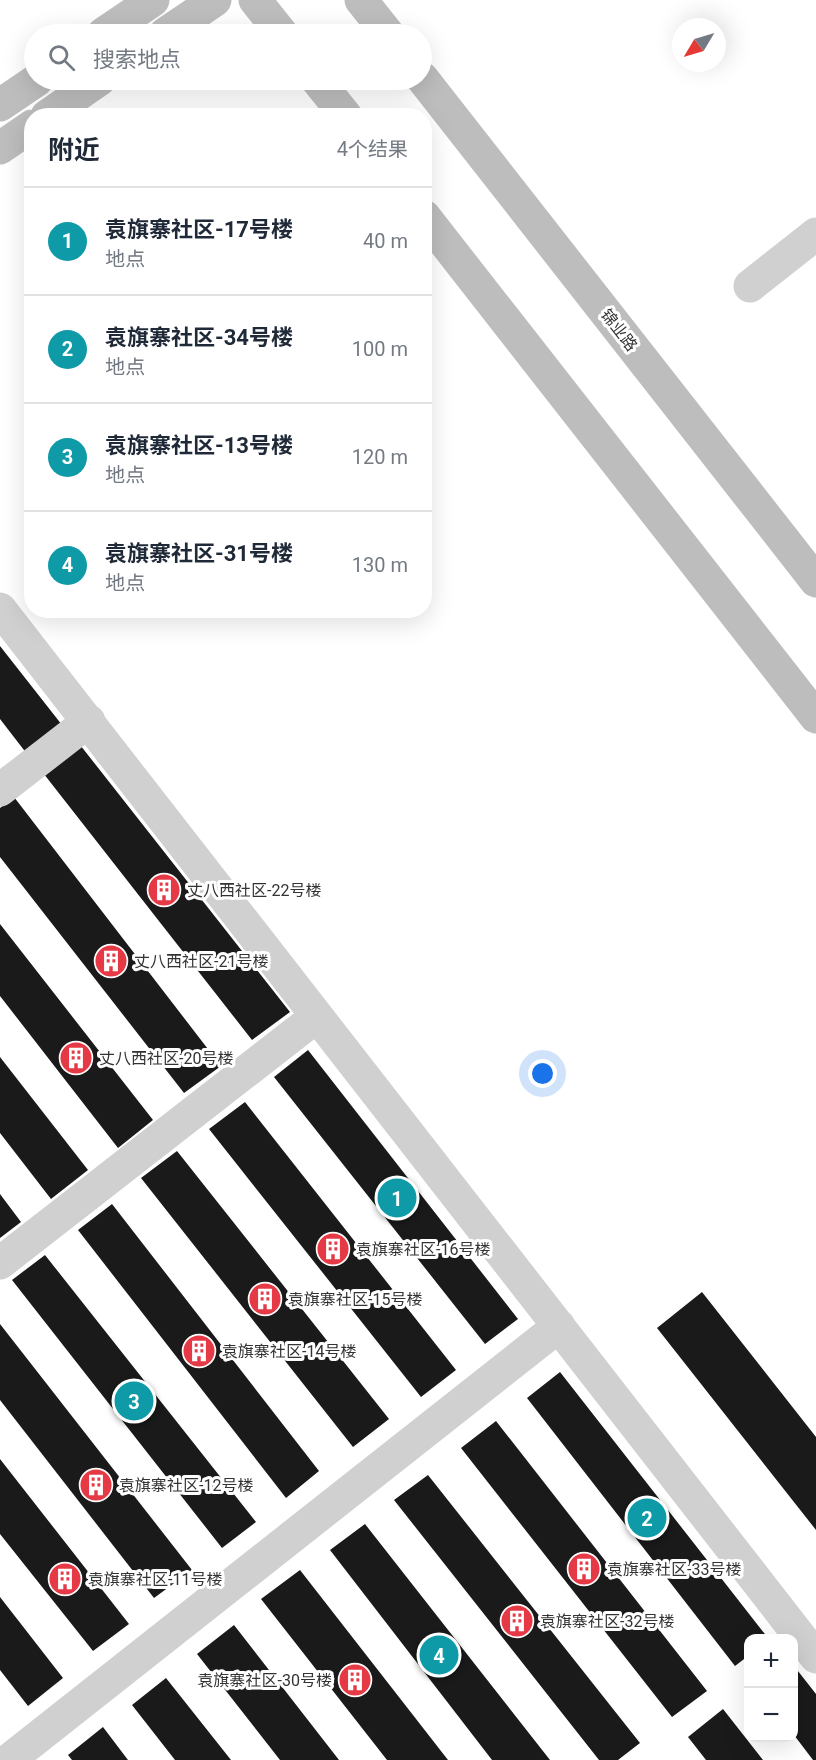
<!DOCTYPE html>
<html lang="zh">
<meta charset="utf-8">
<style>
:root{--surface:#fff;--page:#f2f2f3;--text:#1f2937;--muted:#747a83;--line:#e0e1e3;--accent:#7c3aed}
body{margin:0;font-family:Roboto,"Noto Sans SC",sans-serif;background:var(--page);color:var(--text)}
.controls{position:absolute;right:18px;bottom:18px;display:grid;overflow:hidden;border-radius:12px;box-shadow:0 6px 24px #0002}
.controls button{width:54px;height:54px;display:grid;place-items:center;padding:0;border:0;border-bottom:2px solid var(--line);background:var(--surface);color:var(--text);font:30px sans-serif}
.compass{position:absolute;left:672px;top:18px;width:54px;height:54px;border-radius:50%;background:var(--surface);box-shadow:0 6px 24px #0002;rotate:232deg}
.you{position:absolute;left:543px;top:1074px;width:21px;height:21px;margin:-15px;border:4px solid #fff;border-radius:50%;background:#1a73e8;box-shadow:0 0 0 9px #1a73e833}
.badge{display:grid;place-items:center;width:39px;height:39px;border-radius:50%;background:var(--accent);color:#fff;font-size:20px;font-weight:700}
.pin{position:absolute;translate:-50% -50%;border:3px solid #fff;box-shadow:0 2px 6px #0006}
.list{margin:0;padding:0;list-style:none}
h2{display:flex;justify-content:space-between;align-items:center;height:78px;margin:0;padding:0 24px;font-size:26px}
h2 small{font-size:20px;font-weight:400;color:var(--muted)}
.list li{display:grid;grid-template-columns:39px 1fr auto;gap:18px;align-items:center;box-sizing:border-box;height:108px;padding:0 24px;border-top:2px solid var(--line)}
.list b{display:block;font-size:22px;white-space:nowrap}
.list p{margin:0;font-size:20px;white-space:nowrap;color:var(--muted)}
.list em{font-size:20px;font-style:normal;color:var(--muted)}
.icon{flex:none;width:33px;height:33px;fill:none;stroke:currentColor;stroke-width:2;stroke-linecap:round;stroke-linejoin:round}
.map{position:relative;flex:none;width:816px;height:1760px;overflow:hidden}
.search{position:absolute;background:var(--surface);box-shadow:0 6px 24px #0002;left:24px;top:24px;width:408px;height:66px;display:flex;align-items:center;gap:15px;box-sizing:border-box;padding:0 21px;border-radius:33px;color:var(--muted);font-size:22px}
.panel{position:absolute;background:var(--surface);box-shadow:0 6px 24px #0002;left:24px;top:108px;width:408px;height:510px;border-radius:24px}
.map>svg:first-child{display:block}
.building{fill:#1a1a1a}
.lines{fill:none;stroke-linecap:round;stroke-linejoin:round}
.street{stroke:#d0d0d0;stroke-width:33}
.secondary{stroke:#bdbdbd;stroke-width:33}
.labels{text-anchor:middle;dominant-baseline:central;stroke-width:6;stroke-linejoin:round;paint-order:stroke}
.street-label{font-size:16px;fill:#333;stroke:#fff}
.poi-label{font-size:16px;fill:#333;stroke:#fff;text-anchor:start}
</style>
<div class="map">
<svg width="816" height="1760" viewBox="0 0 816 1760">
<rect width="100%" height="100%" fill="#fff"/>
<path class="building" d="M 0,646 L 62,725 L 27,754 L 0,719 Z
M 77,741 L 290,1012 L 252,1040 L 40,769 Z
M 14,797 L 221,1066 L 184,1093 L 0,857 L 0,808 Z
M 0,924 L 153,1120 L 118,1148 L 0,996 Z
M 308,1050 L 518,1319 L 485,1344 L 274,1077 Z
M 0,1057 L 88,1170 L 51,1199 L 0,1133 Z
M 245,1102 L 456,1370 L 421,1397 L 209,1129 Z
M 177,1151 L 389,1419 L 353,1447 L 141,1178 Z
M 0,1194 L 21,1222 L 0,1238 Z
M 112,1204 L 319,1471 L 286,1498 L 78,1230 Z
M 45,1255 L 256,1522 L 222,1548 L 12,1280 Z
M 702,1292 L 816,1437 L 816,1530 L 657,1328 Z
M 0,1324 L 192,1570 L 154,1598 L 0,1400 Z
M 560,1372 L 768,1638 L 748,1638 L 748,1656 L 735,1666 L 527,1398 Z
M 496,1421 L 707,1691 L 672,1717 L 461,1448 Z
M 0,1459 L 129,1624 L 93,1651 L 0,1534 Z
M 428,1475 L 640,1743 L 618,1760 L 599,1760 L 394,1500 Z
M 365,1524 L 550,1760 L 492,1760 L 330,1550 Z
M 300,1570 L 448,1760 L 387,1760 L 261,1599 Z
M 0,1597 L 63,1678 L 28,1706 L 0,1670 Z
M 234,1625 L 339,1760 L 280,1760 L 197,1654 Z
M 794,1666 L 816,1694 L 816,1760 L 813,1760 L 794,1735 Z
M 166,1678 L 231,1760 L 175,1760 L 132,1705 Z
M 723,1709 L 763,1760 L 706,1760 L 688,1737 Z
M 103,1727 L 128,1760 L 72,1760 L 68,1755 Z"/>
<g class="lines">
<path class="street" d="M 750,286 L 816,234
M 0,609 L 816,1657
M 0,790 L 89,721
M 0,1263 L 316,1017
M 9,1760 L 559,1326"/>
<path class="secondary" d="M 255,0 L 282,34
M 361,0 L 388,34
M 103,34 L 153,0
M 165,34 L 215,0
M 422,78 L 816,581
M 317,80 L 346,116
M 0,105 L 37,80
M 47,116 L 99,80
M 0,148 L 32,126
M 424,216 L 816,717"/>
</g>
<defs>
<symbol id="building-disc" viewBox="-11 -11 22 22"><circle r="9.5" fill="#e63946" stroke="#fff"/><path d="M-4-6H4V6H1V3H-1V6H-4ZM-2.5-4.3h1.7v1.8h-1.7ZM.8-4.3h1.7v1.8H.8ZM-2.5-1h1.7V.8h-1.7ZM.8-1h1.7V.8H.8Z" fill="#fff"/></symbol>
</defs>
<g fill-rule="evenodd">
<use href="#building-disc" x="145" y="871" width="38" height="38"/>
<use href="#building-disc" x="92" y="942" width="38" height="38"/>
<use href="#building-disc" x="57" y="1039" width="38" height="38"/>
<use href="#building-disc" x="314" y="1230" width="38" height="38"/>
<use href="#building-disc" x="246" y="1280" width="38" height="38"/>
<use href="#building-disc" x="180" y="1332" width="38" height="38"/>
<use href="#building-disc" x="77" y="1466" width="38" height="38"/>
<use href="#building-disc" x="565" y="1550" width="38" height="38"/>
<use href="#building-disc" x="46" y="1560" width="38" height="38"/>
<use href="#building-disc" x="498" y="1602" width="38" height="38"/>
<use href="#building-disc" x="336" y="1661" width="38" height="38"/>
</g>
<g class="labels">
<g class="street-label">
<text transform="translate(619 330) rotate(52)">锦业路</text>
</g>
<g class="poi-label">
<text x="187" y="890">丈八西社区-22号楼</text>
<text x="134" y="961">丈八西社区-21号楼</text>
<text x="99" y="1058">丈八西社区-20号楼</text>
<text x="356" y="1249">袁旗寨社区-16号楼</text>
<text x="288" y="1299">袁旗寨社区-15号楼</text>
<text x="222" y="1351">袁旗寨社区-14号楼</text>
<text x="119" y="1485">袁旗寨社区-12号楼</text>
<text x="607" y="1569">袁旗寨社区-33号楼</text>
<text x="88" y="1579">袁旗寨社区-11号楼</text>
<text x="540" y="1621">袁旗寨社区-32号楼</text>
<text x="332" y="1680" text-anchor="end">袁旗寨社区-30号楼</text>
</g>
</g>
</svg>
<div class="controls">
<button>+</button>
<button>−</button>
</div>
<svg class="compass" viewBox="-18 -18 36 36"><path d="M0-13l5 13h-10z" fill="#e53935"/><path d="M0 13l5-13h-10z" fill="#747a83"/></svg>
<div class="you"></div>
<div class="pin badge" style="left:397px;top:1198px;background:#0f9aa8">1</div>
<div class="pin badge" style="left:647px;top:1518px;background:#0f9aa8">2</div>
<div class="pin badge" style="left:134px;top:1401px;background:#0f9aa8">3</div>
<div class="pin badge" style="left:439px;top:1655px;background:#0f9aa8">4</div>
<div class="search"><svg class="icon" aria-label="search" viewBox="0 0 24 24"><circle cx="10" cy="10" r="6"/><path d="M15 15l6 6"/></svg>搜索地点</div>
<section class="panel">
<h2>附近<small>4个结果</small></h2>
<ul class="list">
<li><span class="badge" style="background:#0f9aa8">1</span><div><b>袁旗寨社区-17号楼</b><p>地点</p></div><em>40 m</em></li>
<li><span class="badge" style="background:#0f9aa8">2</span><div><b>袁旗寨社区-34号楼</b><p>地点</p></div><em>100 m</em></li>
<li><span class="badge" style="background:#0f9aa8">3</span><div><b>袁旗寨社区-13号楼</b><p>地点</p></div><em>120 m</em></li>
<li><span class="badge" style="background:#0f9aa8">4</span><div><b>袁旗寨社区-31号楼</b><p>地点</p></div><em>130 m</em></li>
</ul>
</section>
</div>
